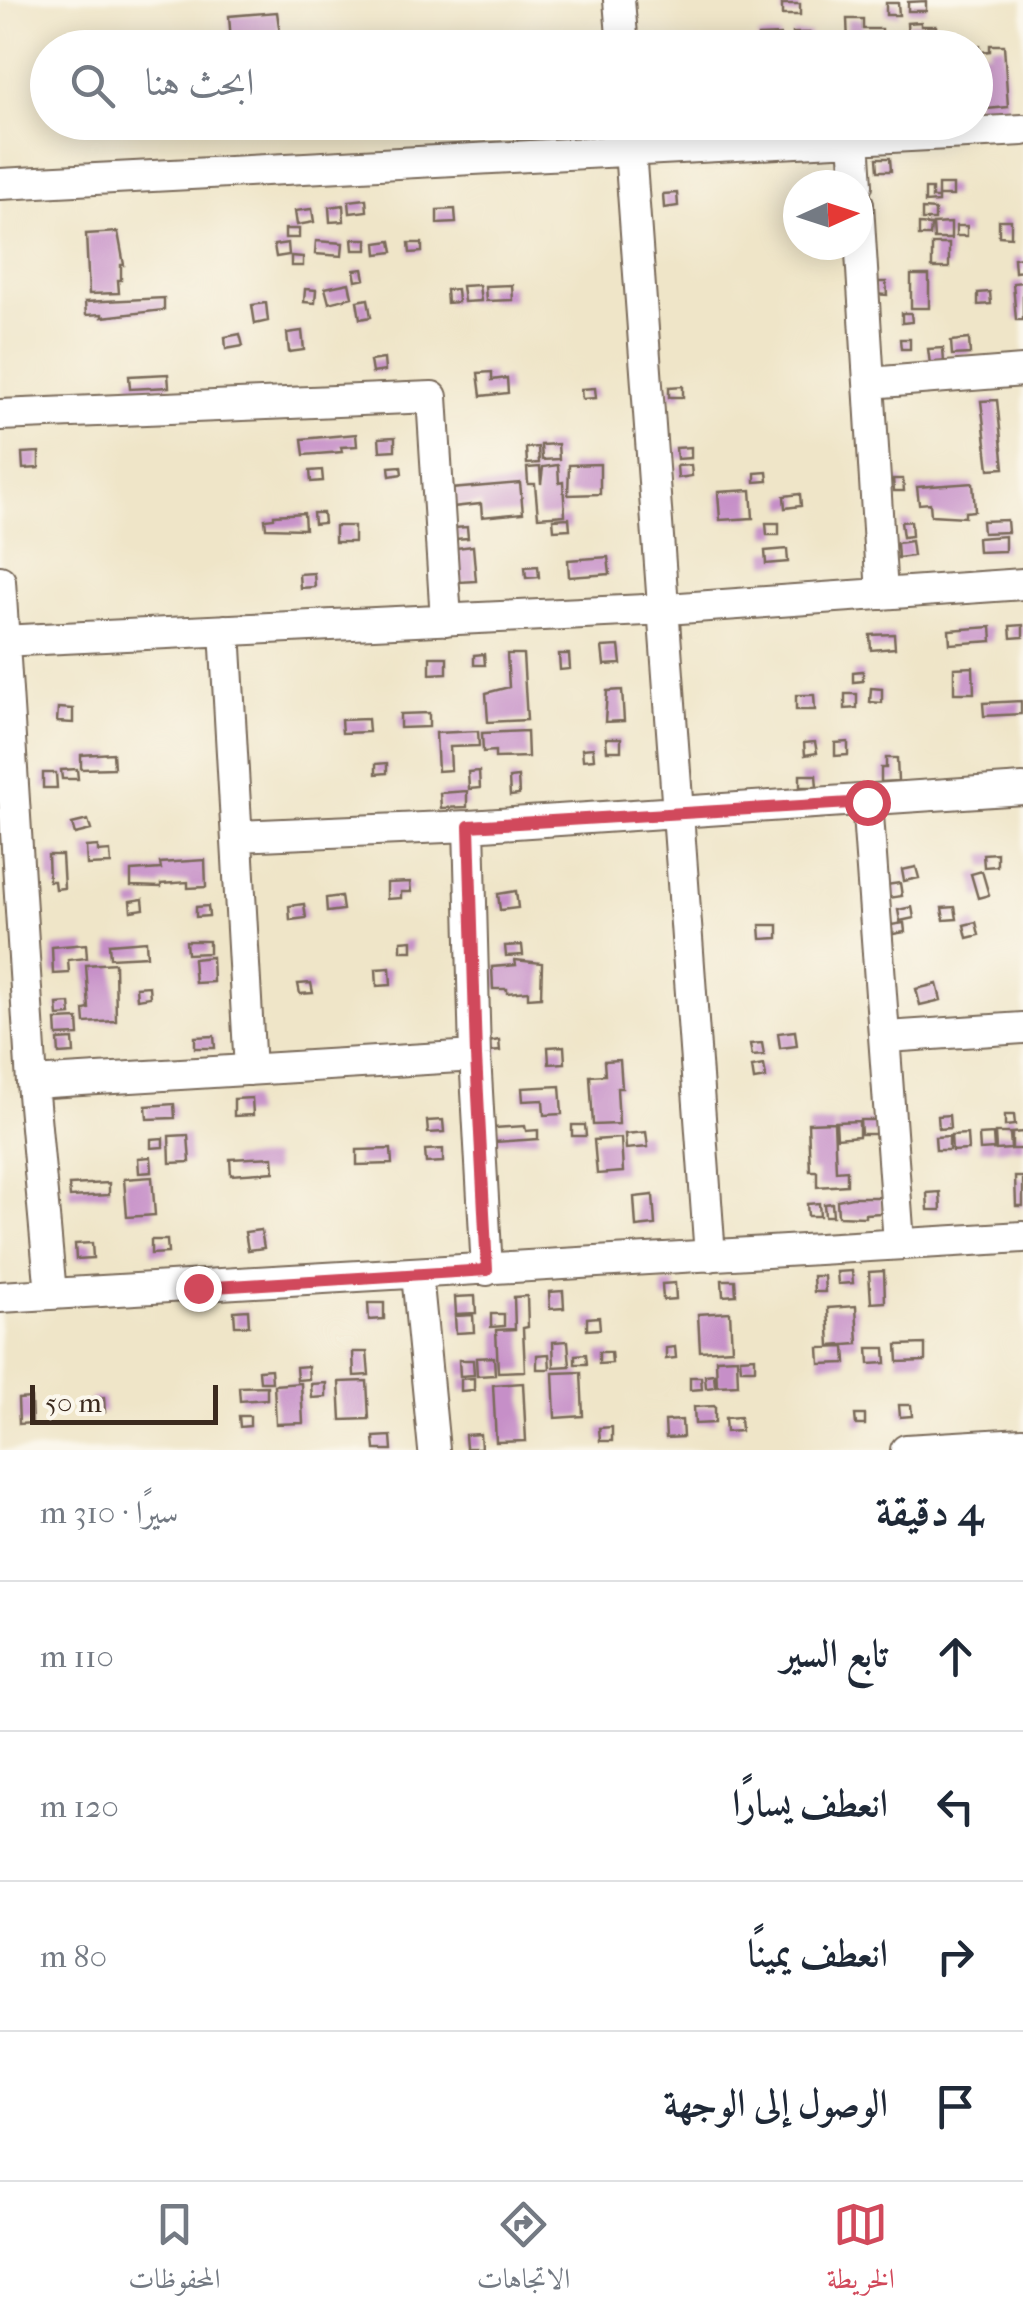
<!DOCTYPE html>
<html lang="ar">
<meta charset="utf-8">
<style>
:root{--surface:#fff;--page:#f6f6f7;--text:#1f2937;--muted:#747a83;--line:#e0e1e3;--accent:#d1495b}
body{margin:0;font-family:"IM FELL French Canon",Amiri,serif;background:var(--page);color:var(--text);direction:rtl}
.compass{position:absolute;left:783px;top:170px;width:90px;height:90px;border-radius:50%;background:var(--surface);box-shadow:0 5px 25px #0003;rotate:87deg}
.scale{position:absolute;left:30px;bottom:25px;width:188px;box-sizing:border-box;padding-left:10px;border:5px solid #3b2a1e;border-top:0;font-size:28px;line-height:35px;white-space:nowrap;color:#3b2a1e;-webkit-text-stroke:8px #fbf7ec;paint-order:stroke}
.stop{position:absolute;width:30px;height:30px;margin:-22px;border:8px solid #d1495b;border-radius:50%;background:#fff}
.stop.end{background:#d1495b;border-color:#fff;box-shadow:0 2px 10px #0008}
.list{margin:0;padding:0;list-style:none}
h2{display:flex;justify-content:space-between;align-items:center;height:130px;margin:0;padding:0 40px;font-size:42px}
h2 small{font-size:32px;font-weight:400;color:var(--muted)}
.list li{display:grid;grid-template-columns:65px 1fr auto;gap:30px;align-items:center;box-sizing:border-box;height:150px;padding:0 40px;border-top:2px solid var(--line)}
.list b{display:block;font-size:38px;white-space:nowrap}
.list em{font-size:32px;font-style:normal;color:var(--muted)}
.icon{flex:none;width:55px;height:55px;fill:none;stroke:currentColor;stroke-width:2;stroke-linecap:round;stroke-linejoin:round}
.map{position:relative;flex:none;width:1023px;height:1450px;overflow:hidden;direction:ltr}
.search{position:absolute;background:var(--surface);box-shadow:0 5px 25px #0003;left:30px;right:30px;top:30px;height:110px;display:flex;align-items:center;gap:25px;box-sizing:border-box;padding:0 35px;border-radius:55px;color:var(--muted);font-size:38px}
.sheet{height:730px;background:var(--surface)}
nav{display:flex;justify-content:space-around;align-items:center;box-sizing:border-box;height:140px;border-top:2px solid var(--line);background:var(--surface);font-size:28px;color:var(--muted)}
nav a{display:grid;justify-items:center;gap:5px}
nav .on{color:var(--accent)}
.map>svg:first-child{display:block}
.building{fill:#c68fc8}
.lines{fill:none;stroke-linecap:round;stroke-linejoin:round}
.street-casing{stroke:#7a6b5a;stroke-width:34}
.street{stroke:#fff;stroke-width:30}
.route{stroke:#d1495b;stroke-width:12}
</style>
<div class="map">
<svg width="1023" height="1450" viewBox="0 0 1023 1450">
<rect width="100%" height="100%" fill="#fbf7ec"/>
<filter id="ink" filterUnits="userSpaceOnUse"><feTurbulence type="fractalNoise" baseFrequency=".01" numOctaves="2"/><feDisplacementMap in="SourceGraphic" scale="20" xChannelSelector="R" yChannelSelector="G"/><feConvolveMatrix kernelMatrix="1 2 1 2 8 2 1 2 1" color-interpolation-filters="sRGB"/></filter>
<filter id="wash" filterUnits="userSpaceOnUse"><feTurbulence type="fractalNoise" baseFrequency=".0048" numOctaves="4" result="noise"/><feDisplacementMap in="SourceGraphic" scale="40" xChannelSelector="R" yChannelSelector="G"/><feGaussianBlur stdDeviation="2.25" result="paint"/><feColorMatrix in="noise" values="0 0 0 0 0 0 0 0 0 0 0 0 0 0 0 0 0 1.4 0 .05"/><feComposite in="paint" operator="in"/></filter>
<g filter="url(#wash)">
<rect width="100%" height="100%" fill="#efe5c8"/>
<g id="blocks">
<path class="building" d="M 926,1 L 926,11 L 908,11 L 908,2 Z
M 886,3 L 898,3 L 899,15 L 886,15 Z
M 782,4 L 800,4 L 800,15 L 782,15 Z
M 277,12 L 282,48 L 219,48 L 218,43 L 231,42 L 229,16 Z
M 847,19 L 863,19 L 863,29 L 882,29 L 882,42 L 848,43 Z
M 921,22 L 921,26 L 936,26 L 937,39 L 908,41 L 907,23 Z
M 501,33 L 502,46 L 485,48 L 484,35 Z
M 793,33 L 810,33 L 809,47 L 793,48 Z
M 780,35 L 780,48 L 759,48 L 758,36 Z
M 990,45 L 1004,45 L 1008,107 L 976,110 L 976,46 L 980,46 L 980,52 L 990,51 Z
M 877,158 L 890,158 L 891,171 L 878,171 Z
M 938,185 L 953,185 L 953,196 L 938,196 Z
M 925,189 L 932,189 L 932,198 L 938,198 L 938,202 L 925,203 Z
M 677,193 L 678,206 L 664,208 L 663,194 Z
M 366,199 L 367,211 L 350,213 L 349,201 Z
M 343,205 L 344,221 L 330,222 L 329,207 Z
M 312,209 L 314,222 L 297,225 L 295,211 Z
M 455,209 L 456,223 L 437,224 L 437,210 Z
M 922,209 L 935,210 L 935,220 L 922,220 Z
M 999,220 L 1011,220 L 1011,237 L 999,236 Z
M 951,223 L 951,239 L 934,239 L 933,224 Z
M 919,224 L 931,225 L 930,236 L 919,236 Z
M 956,226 L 967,226 L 967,236 L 956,236 Z
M 285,229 L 299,229 L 299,238 L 285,238 Z
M 118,232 L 124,265 L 121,265 L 121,280 L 118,280 L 119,293 L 89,294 L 86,234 Z
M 352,239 L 367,239 L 367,250 L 353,250 Z
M 316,241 L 343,243 L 342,256 L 315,254 Z
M 391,241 L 393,252 L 377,254 L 376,243 Z
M 288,243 L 289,255 L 276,257 L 274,245 Z
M 409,243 L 422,243 L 422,252 L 410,253 Z
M 932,244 L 949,244 L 949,268 L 932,268 Z
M 291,256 L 303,257 L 303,266 L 291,266 Z
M 1023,257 L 1023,271 L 1015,272 L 1014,258 Z
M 363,269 L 365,279 L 356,281 L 354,270 Z
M 911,275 L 929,275 L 929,308 L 911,308 Z
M 874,282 L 886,282 L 887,295 L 874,294 Z
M 1023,282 L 1023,320 L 1016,320 L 1013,283 Z
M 349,283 L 352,297 L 329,303 L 325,288 Z
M 479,285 L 481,301 L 464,302 L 462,286 Z
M 512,285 L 513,300 L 486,301 L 485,286 Z
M 305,289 L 316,290 L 315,303 L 304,302 Z
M 457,289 L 458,302 L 447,303 L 446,290 Z
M 990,292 L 991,304 L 978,305 L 978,293 Z
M 164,298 L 164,310 L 102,317 L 102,314 L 86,315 L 85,302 Z
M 368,299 L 371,317 L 360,319 L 357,301 Z
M 266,303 L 268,321 L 255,324 L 252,305 Z
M 902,313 L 911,313 L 912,322 L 902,323 Z
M 302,331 L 304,350 L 289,352 L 287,333 Z
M 240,334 L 243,346 L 226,349 L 225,337 Z
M 900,339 L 910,339 L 910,349 L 901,349 Z
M 969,339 L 970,354 L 952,355 L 951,341 Z
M 943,348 L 944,363 L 930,364 L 928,349 Z
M 384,359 L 385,371 L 372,373 L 370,361 Z
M 492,372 L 492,380 L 507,378 L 508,393 L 481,396 L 478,373 Z
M 168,374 L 169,387 L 130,389 L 129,376 Z
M 683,386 L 683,397 L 669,397 L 669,387 Z
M 595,388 L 596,398 L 582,399 L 581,389 Z
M 997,400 L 1004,468 L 989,469 L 981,401 Z
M 356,434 L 357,446 L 341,447 L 342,452 L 304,455 L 302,439 Z
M 395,437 L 395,450 L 380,451 L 379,438 Z
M 558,444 L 559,459 L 542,460 L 541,445 Z
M 538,447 L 539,463 L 527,464 L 526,448 Z
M 691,447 L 691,458 L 677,459 L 676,448 Z
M 39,452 L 39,468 L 23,469 L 22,453 Z
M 600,464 L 600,494 L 568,495 L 569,465 Z
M 558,465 L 559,483 L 563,482 L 565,515 L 538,517 L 535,484 L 528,484 L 527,468 L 540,467 L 541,484 L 543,467 Z
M 691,465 L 692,476 L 678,478 L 677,466 Z
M 401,466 L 402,474 L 390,476 L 389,467 Z
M 322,470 L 323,481 L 311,482 L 310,471 Z
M 767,472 L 768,481 L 755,482 L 755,473 Z
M 893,479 L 903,479 L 904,491 L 894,491 Z
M 520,483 L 523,513 L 482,517 L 481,504 L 452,507 L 451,489 Z
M 973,483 L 975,511 L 965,512 L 965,517 L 931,515 L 930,503 L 919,504 L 917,487 Z
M 751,490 L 753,518 L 720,520 L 718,492 Z
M 800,494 L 801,506 L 785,508 L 784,496 Z
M 304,513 L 305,529 L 266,528 L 265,519 L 274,518 L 274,515 Z
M 313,513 L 323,513 L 324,523 L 314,524 Z
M 569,518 L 570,529 L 554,530 L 553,519 Z
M 1007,520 L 1008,532 L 983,533 L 982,521 Z
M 911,521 L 912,536 L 903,537 L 901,522 Z
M 766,523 L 779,523 L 779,535 L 767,535 Z
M 335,526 L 354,526 L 354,542 L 335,542 Z
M 467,527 L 468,538 L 455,539 L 454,528 Z
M 1005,536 L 1005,551 L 978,552 L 977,538 Z
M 911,541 L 913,556 L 898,558 L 897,543 Z
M 473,546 L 476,581 L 459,582 L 456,548 Z
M 787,549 L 788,562 L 766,564 L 765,551 Z
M 608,557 L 610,574 L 569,577 L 568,560 Z
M 538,566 L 539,577 L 526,578 L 525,567 Z
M 314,573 L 315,587 L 300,588 L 299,574 Z
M 1023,625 L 1023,637 L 1011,638 L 1010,626 Z
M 991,627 L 992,641 L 950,644 L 949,630 Z
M 894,634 L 895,648 L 871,650 L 870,635 Z
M 619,646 L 621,664 L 604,665 L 602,647 Z
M 484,654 L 485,665 L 474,665 L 474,655 Z
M 507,654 L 523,654 L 527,720 L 488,722 L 486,693 L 509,687 Z
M 559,654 L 569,654 L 570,669 L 560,670 Z
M 430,657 L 447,657 L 447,673 L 430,674 Z
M 973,667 L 974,693 L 954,693 L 954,668 Z
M 863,671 L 863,681 L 853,682 L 853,672 Z
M 871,688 L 882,689 L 882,703 L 870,702 Z
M 622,690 L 624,721 L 605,722 L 607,691 Z
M 845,694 L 857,694 L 857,708 L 845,709 Z
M 796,695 L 814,695 L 815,710 L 796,710 Z
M 1021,701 L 1021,714 L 984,716 L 983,703 Z
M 58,708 L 73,709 L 73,723 L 57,722 Z
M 429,713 L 429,727 L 400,728 L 400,714 Z
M 368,719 L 369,732 L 342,733 L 341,720 Z
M 478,731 L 479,746 L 450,747 L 451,770 L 438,771 L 436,733 Z
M 527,731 L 528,757 L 495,758 L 495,751 L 483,752 L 482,733 Z
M 606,738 L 621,738 L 621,751 L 607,751 Z
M 815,742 L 817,753 L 805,755 L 804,743 Z
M 848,742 L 848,755 L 835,756 L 835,743 Z
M 593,748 L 594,759 L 583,760 L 582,749 Z
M 113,753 L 114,768 L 81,769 L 81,755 Z
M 886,758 L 897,758 L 898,781 L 881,782 L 881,768 L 886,768 Z
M 387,763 L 387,773 L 376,774 L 376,764 Z
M 77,769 L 78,779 L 62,779 L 61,770 Z
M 479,771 L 480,788 L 469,789 L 468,772 Z
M 43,773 L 56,773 L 57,788 L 43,788 Z
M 800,775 L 816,775 L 817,787 L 800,787 Z
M 518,777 L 519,795 L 510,796 L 509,778 Z
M 467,791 L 467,807 L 441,808 L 440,793 Z
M 88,820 L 91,830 L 75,834 L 72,824 Z
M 98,846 L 98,852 L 110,851 L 111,864 L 87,865 L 86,847 Z
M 997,853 L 997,866 L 984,867 L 983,854 Z
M 48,855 L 62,855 L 64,888 L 55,889 L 54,881 L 49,881 Z
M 205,860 L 206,887 L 188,888 L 188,882 L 161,884 L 161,887 L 131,886 L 131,871 L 161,869 L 160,863 Z
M 916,867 L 919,878 L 904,881 L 902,870 Z
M 982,871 L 989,895 L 978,898 L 971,874 Z
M 410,882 L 411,892 L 401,892 L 401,898 L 387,899 L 387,883 Z
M 900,883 L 902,896 L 888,898 L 886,885 Z
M 516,891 L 518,908 L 500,910 L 498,894 Z
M 341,896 L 343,910 L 327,912 L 326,898 Z
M 143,899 L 144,909 L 131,911 L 130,901 Z
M 304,904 L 306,918 L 290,920 L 289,906 Z
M 208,906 L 209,916 L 196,917 L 196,907 Z
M 912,907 L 914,918 L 900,921 L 898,910 Z
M 955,907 L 957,919 L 944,920 L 942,908 Z
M 976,922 L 979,935 L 967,938 L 964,925 Z
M 904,923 L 905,932 L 893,934 L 891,925 Z
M 760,925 L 778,925 L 778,938 L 761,939 Z
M 412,940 L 412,951 L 401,951 L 401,941 Z
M 146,941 L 147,956 L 110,958 L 109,944 Z
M 186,941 L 209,941 L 209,953 L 187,954 Z
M 86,944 L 87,958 L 68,960 L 69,973 L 53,974 L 52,947 Z
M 522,945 L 523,955 L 506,956 L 505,946 Z
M 212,957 L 213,982 L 195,983 L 193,959 Z
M 515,960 L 542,963 L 541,997 L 528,998 L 528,991 L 507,993 L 507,989 L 493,989 L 492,967 L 516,965 Z
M 115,963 L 116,1021 L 85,1023 L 84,1010 L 89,1009 L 86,965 Z
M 390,968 L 391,985 L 377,986 L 376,969 Z
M 311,983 L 313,993 L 300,994 L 298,984 Z
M 937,984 L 941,1000 L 920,1005 L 916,989 Z
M 149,986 L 150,997 L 137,999 L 136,987 Z
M 70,1003 L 71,1015 L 58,1016 L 57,1004 Z
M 78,1019 L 79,1035 L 57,1036 L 56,1020 Z
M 795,1031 L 797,1046 L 780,1048 L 778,1033 Z
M 214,1036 L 215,1048 L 195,1048 L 195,1037 Z
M 73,1039 L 74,1053 L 59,1054 L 58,1040 Z
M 499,1040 L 500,1051 L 489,1052 L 488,1042 Z
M 762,1043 L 764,1055 L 752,1056 L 750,1044 Z
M 564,1046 L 565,1063 L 549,1064 L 548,1047 Z
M 620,1060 L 622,1088 L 617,1088 L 619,1124 L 593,1125 L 590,1076 L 605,1075 L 604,1061 Z
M 764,1065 L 766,1078 L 754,1080 L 752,1067 Z
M 560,1086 L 562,1114 L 544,1115 L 543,1100 L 523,1101 L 522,1088 Z
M 252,1098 L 253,1115 L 234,1116 L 234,1099 Z
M 174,1104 L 175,1118 L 147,1119 L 146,1106 Z
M 949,1115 L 950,1128 L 939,1129 L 938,1116 Z
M 1005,1115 L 1014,1115 L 1015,1125 L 1005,1126 Z
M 443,1120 L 444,1132 L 428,1133 L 427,1121 Z
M 860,1120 L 875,1120 L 876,1134 L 861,1134 Z
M 859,1121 L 859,1136 L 837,1138 L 836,1122 Z
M 834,1122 L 836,1171 L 847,1170 L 847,1185 L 817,1187 L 817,1171 L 810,1171 L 808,1123 Z
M 572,1125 L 585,1125 L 586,1136 L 572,1136 Z
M 525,1126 L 526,1131 L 538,1130 L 538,1139 L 495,1142 L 494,1128 Z
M 646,1132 L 648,1147 L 626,1149 L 625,1134 Z
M 1023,1132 L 1023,1149 L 1012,1149 L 1012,1133 Z
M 995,1133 L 1010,1133 L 1011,1149 L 996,1150 Z
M 967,1134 L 968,1150 L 952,1151 L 951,1135 Z
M 993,1134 L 994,1149 L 980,1150 L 979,1135 Z
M 188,1135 L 190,1162 L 170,1163 L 169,1136 Z
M 949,1136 L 949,1150 L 936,1150 L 935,1137 Z
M 163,1138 L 163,1147 L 151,1148 L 151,1139 Z
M 621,1138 L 623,1172 L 597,1174 L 594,1140 Z
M 391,1149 L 392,1164 L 357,1165 L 357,1150 Z
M 443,1149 L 443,1162 L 426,1163 L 425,1150 Z
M 151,1157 L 152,1172 L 139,1173 L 138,1158 Z
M 273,1157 L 274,1172 L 231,1175 L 230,1159 Z
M 152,1177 L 155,1215 L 127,1217 L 124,1179 Z
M 1015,1177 L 1023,1177 L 1023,1206 L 1016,1206 Z
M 109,1183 L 109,1195 L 70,1197 L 69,1185 Z
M 940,1192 L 941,1210 L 928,1210 L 927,1193 Z
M 653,1195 L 655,1225 L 636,1227 L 634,1197 Z
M 852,1197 L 881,1197 L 881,1213 L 865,1214 L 865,1217 L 838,1216 L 837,1200 Z
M 819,1203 L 820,1216 L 808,1216 L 807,1204 Z
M 832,1203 L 833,1216 L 825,1216 L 824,1204 Z
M 261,1230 L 264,1248 L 248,1250 L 245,1232 Z
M 151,1240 L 167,1240 L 168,1253 L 151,1254 Z
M 92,1243 L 93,1258 L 76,1259 L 75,1244 Z
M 852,1271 L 853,1283 L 838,1284 L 837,1272 Z
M 884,1271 L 885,1302 L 871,1303 L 869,1272 Z
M 813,1276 L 824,1276 L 825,1292 L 814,1292 Z
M 722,1280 L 735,1280 L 736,1295 L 723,1296 Z
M 675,1283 L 676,1299 L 663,1300 L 662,1284 Z
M 563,1291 L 564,1308 L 550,1309 L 549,1292 Z
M 475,1296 L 476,1313 L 456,1314 L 455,1297 Z
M 527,1296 L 528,1327 L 523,1328 L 525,1371 L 498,1372 L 496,1330 L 515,1329 L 514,1297 Z
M 368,1303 L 384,1303 L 384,1319 L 369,1320 Z
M 856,1306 L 858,1344 L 830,1346 L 828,1308 Z
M 248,1310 L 249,1326 L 235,1326 L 234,1311 Z
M 730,1312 L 732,1349 L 700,1351 L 698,1314 Z
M 491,1314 L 504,1314 L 504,1326 L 491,1327 Z
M 473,1315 L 474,1332 L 456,1333 L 455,1316 Z
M 599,1317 L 600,1329 L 587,1330 L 587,1318 Z
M 568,1341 L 570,1366 L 554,1367 L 553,1342 Z
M 925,1344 L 925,1361 L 898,1362 L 897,1345 Z
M 675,1347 L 676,1358 L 666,1359 L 666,1348 Z
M 845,1347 L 846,1363 L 820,1364 L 819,1348 Z
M 868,1348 L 885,1348 L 886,1363 L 869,1364 Z
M 353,1352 L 367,1352 L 369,1375 L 354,1376 Z
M 599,1352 L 611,1352 L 612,1363 L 599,1364 Z
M 549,1354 L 550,1369 L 537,1369 L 537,1355 Z
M 586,1354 L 587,1364 L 575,1364 L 575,1355 Z
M 494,1357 L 495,1375 L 477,1376 L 476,1358 Z
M 755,1357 L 755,1369 L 741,1369 L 740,1358 Z
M 737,1358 L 738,1385 L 717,1386 L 716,1359 Z
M 459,1360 L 473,1360 L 474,1375 L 460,1376 Z
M 308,1366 L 309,1379 L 297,1380 L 296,1367 Z
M 271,1369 L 272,1382 L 260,1382 L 259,1370 Z
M 581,1372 L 583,1416 L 555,1418 L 553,1373 Z
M 714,1374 L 715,1387 L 706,1388 L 705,1375 Z
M 690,1377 L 701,1377 L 702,1389 L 690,1390 Z
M 474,1378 L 474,1390 L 461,1391 L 461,1379 Z
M 367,1381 L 369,1419 L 341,1420 L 339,1382 Z
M 301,1383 L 303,1423 L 276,1424 L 274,1385 Z
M 326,1383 L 326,1397 L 312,1398 L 311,1384 Z
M 523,1383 L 526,1441 L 496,1442 L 493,1385 Z
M 267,1386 L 267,1399 L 240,1401 L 239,1387 Z
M 104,1397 L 105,1412 L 92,1413 L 91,1398 Z
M 31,1398 L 32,1423 L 19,1424 L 18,1399 Z
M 899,1405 L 911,1405 L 912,1416 L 900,1417 Z
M 715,1406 L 715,1423 L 695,1424 L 694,1407 Z
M 855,1415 L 865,1415 L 865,1425 L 856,1425 Z
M 239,1416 L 250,1416 L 250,1426 L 240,1427 Z
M 740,1417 L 741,1431 L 726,1432 L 725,1418 Z
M 682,1420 L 683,1437 L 666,1438 L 665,1421 Z
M 612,1427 L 612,1441 L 600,1441 L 599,1428 Z
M 480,1434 L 481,1448 L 466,1448 L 465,1435 Z
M 391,1436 L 392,1450 L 375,1450 L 374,1437 Z"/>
</g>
</g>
<g filter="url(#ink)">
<use href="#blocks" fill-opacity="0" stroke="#7a6b5a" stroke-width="2.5"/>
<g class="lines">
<defs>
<path id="street" d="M 619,0 L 623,48
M 628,122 L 710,1256
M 854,139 L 857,185
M 0,184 L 1023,130
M 858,204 L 882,594
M 869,383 L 1023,371
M 0,415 L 432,397 L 446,620
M 0,581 L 32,1083 L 51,1294
M 225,630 L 250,1070
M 0,641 L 666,609 L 1023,584
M 867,801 L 899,1243
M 469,826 L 475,1056 L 487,1270
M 237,836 L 469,826 L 1023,789
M 887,1037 L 1023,1028
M 32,1083 L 475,1056
M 417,1274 L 434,1450
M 0,1297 L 1023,1237
M 906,1450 L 1023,1443"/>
</defs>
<use href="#street" class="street-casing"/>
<use href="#street" class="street"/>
</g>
</g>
<g class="lines" filter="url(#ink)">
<path class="route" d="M 198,1288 L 487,1270 L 476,1056 L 469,826 L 867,802"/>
</g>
</svg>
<svg class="compass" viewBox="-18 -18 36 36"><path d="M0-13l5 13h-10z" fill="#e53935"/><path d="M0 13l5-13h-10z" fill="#747a83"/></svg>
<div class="scale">50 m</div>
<div class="stop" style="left:867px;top:802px"></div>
<div class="stop end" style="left:198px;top:1288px"></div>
<div class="search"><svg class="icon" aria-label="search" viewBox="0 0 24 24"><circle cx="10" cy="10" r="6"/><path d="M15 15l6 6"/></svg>ابحث هنا</div>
</div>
<section class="sheet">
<h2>4 دقيقة<small>سيرًا · 310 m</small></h2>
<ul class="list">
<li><svg class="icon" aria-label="ahead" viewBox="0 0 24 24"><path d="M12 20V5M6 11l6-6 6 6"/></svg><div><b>تابع السير</b></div><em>110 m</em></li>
<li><svg class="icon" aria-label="left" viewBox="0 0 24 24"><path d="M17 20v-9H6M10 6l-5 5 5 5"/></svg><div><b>انعطف يسارًا</b></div><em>120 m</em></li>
<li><svg class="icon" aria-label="right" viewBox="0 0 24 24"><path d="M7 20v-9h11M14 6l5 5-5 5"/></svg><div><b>انعطف يمينًا</b></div><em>80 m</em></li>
<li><svg class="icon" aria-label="arrive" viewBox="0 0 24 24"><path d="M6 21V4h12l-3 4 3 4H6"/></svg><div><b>الوصول إلى الوجهة</b></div></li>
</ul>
</section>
<nav>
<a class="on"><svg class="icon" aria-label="map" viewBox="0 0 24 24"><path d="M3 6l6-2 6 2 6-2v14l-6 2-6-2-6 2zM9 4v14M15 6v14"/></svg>الخريطة</a>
<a><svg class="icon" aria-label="directions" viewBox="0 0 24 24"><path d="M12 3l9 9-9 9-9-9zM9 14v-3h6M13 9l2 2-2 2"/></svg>الاتجاهات</a>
<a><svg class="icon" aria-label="saved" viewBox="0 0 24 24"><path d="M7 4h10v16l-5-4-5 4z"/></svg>المحفوظات</a>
</nav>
